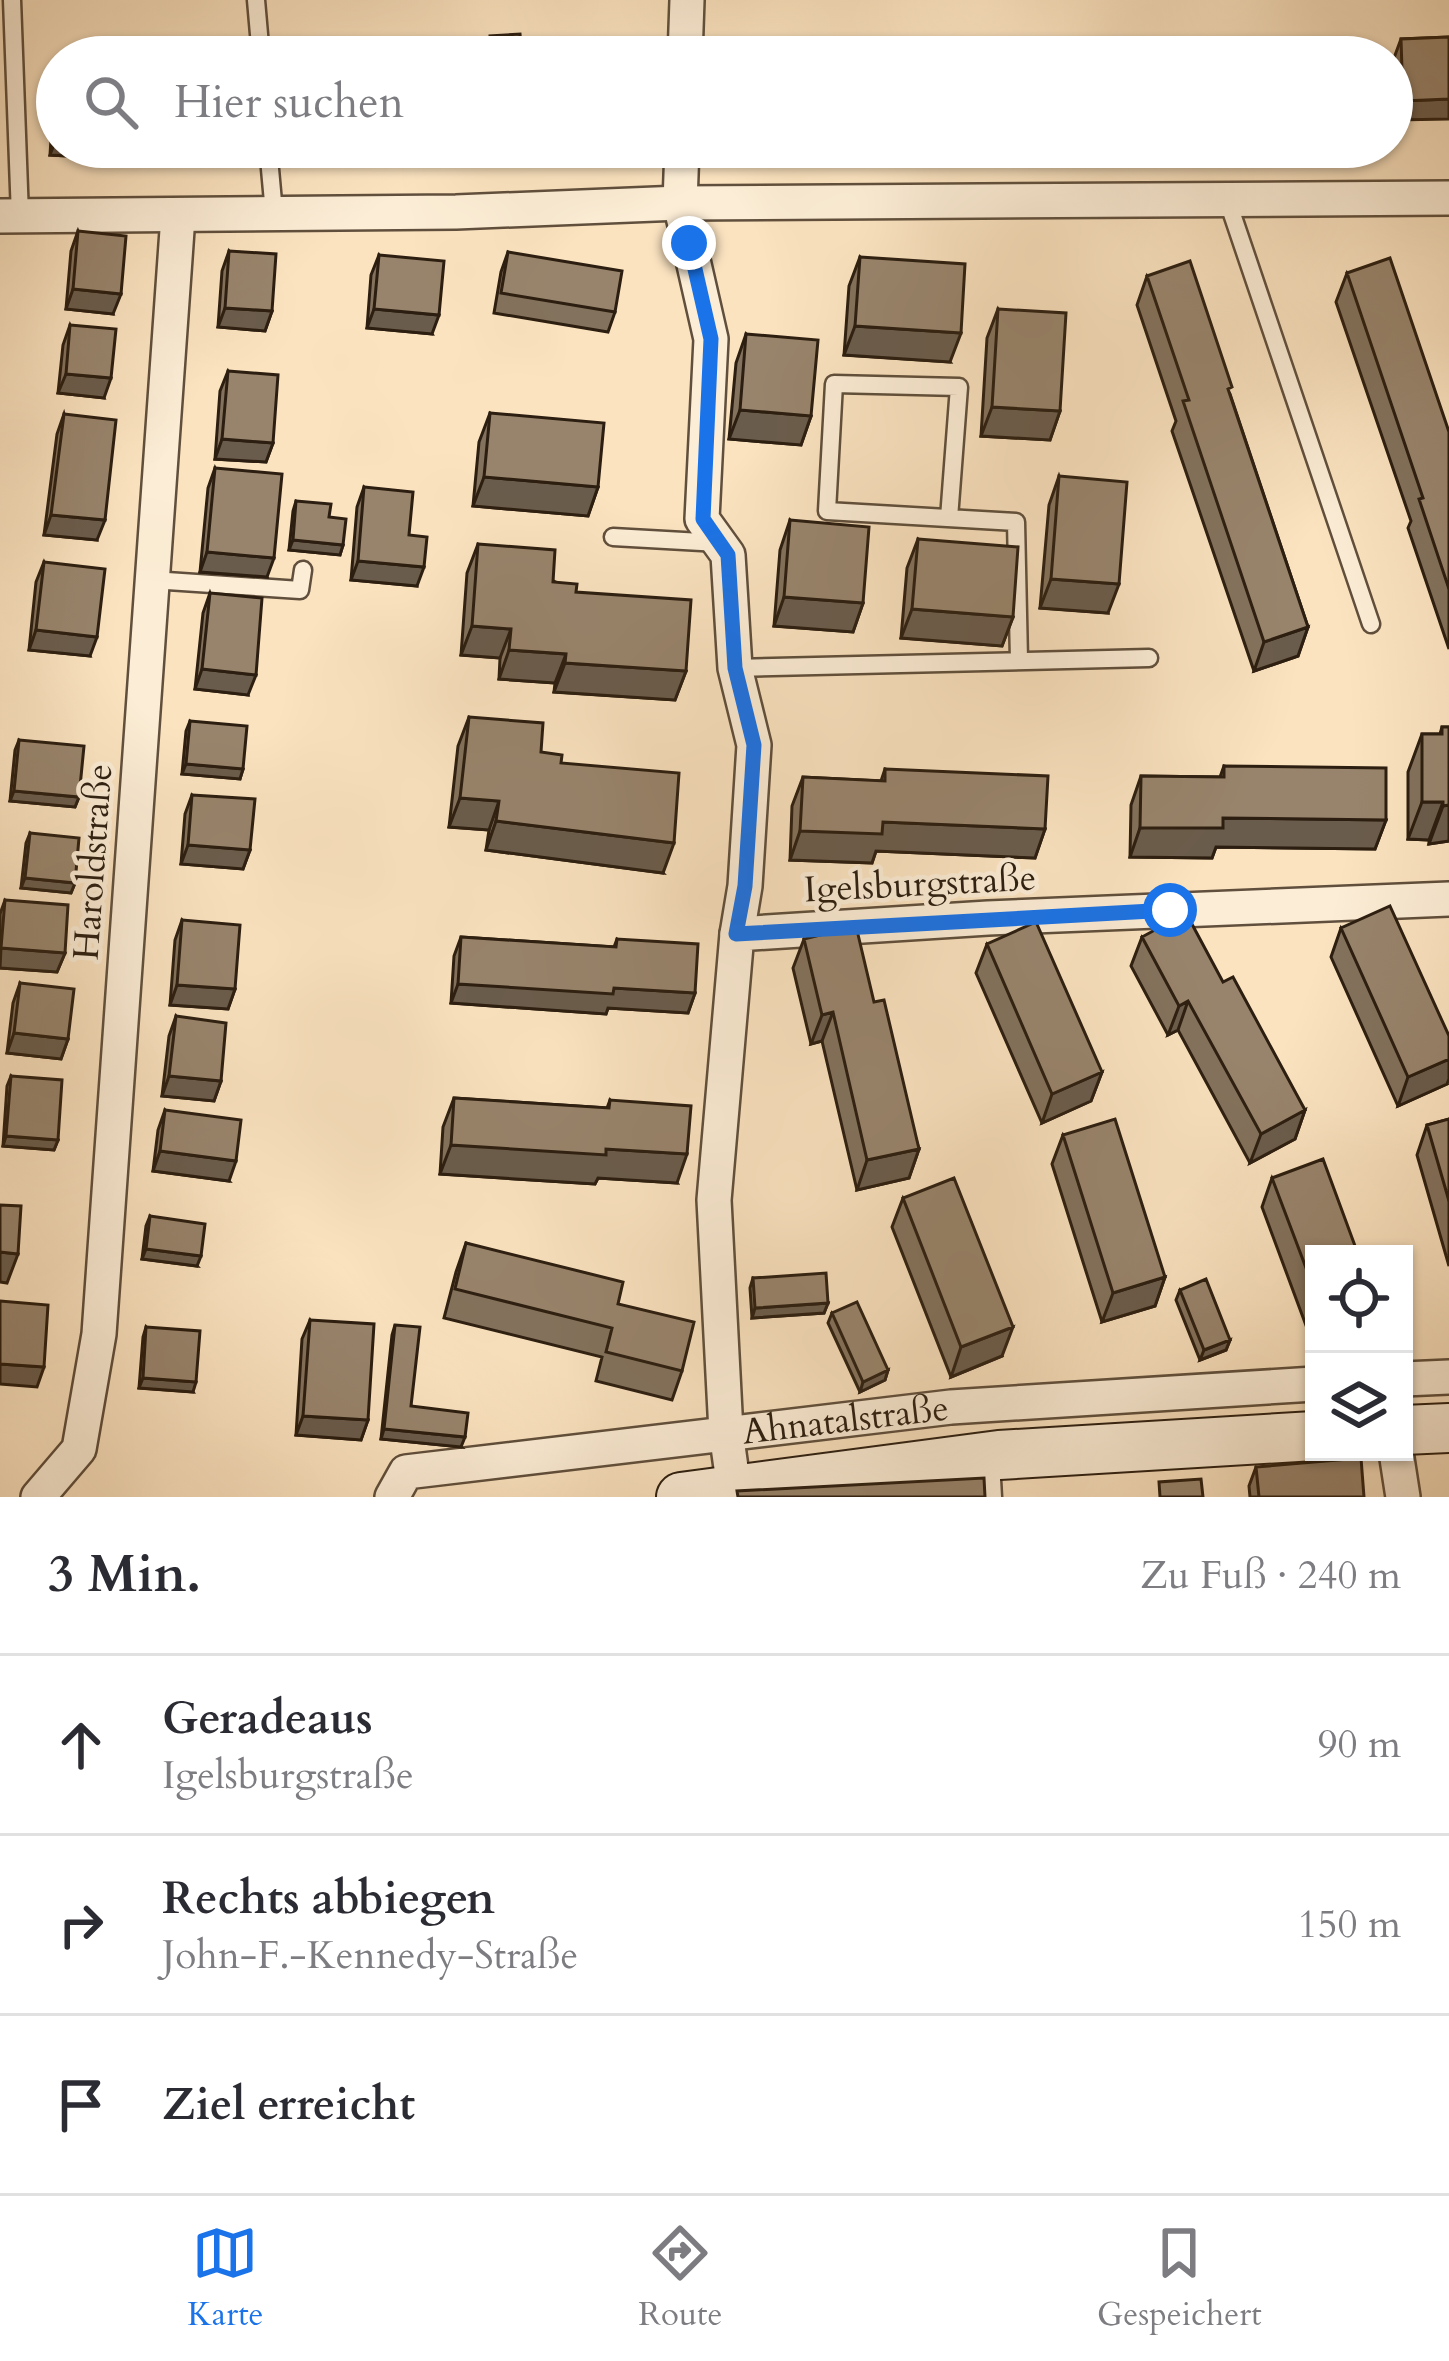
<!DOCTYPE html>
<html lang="de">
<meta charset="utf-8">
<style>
:root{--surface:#fff;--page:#f2f2f3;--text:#2b2b33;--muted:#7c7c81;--line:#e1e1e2;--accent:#1a73e8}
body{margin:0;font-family:Cardo,serif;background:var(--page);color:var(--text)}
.controls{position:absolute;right:36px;bottom:36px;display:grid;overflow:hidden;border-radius:0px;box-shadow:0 3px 9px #0004}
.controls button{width:108px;height:108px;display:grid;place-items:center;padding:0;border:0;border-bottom:3px solid var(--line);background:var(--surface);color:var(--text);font:60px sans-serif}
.stop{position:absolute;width:36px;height:36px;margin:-27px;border:9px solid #1a73e8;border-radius:50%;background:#fff}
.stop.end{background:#1a73e8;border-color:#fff;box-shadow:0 3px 12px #0008}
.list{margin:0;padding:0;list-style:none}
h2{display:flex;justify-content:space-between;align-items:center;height:156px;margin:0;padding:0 48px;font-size:51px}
h2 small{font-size:39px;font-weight:400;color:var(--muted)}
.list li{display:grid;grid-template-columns:78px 1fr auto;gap:36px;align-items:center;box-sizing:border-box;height:180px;padding:0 48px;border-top:3px solid var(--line)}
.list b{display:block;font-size:45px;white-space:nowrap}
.list p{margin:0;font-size:39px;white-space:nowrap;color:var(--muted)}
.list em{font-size:39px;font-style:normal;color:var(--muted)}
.icon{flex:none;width:66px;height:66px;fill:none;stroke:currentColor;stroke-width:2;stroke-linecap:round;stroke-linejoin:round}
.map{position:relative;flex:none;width:1449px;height:1497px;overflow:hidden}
.search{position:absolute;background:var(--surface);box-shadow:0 3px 9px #0004;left:36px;right:36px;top:36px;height:132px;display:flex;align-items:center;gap:30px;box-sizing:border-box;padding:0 42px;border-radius:66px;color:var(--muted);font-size:45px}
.sheet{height:696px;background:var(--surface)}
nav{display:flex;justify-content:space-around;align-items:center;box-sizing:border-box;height:168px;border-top:3px solid var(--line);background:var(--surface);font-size:33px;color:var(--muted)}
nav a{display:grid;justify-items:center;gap:6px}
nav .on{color:var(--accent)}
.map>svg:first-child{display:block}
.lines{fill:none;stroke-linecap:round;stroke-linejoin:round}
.lane-casing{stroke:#604f3c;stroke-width:21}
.street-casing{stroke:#604f3c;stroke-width:38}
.secondary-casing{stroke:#2c1e10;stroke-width:52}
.lane{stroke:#fcedd6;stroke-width:16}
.street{stroke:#fcedd6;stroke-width:33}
.secondary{stroke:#fcedd6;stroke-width:48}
.wall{fill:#83725d;stroke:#2c1e10;stroke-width:3}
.shaded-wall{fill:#6a5c4c;stroke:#2c1e10;stroke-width:3}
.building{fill:#98846c;stroke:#2c1e10;stroke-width:3}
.route{stroke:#1a73e8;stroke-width:15}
.labels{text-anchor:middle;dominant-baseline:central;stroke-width:9;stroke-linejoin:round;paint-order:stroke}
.street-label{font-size:36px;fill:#2c1e10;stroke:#fcedd6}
</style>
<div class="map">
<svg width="1449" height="1497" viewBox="0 0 1449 1497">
<rect width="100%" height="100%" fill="#fbe3c0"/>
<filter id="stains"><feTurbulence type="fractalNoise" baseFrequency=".00167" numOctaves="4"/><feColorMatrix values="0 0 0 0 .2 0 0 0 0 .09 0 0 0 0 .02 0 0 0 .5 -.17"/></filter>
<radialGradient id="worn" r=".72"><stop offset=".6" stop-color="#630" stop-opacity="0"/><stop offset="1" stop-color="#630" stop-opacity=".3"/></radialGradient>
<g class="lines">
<defs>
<path id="lane" d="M 12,0 L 20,216
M 256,0 L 261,57
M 268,147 L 274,213
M 1227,199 L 1371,624
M 949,518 L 959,387 L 834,384 L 827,511 L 1016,522 L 1019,660
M 613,537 L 719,543
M 152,580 L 300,590 L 303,570
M 735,668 L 1149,658
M 991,1462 L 993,1497"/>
<g id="street">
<path d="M 685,57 L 687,0"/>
<path d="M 682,147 L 680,203 L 711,339 L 702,519 L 728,555 L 735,668 L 754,745 L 745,886 L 737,934"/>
<path d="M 0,216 L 456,212 L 680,203 L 1449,198"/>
<path d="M 1404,1379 L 1449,1377"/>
<path d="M 1396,1452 L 1403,1497"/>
<path d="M 734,1489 L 726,1432 L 714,1200 L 737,934 L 988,918 L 1449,899"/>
<path d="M 38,1497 L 79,1449 L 99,1334 L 178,216"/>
<path id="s1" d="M 392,1497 L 406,1472 L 951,1407 L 1314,1384"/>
</g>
<path id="secondary" d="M 1404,1430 L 1449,1428
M 681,1497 L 999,1455 L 1314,1436"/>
</defs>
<use href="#lane" class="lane-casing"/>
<use href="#street" class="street-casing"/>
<use href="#secondary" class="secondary-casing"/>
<use href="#lane" class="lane"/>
<use href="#street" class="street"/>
<use href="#secondary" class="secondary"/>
</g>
<path class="wall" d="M 1449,37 L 1396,120 L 1394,58 L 1401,39 Z
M 57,96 L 57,147 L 128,159 L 50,155 L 53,107 Z
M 821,147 L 861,147 L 859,153 Z
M 1022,147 L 1050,147 L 1048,152 Z
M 1215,147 L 1241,147 L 1239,152 Z
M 78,231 L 113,314 L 66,309 L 71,251 Z
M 229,251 L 272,311 L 265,331 L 218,327 L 222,271 Z
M 508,252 L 615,312 L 608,332 L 494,313 L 501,272 Z
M 379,255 L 432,334 L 367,328 L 371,275 Z
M 860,257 L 950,362 L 844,355 L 849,286 Z
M 1347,273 L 1449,432 L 1449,649 L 1408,528 L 1411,521 L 1336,302 Z
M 1147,276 L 1230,394 L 1308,627 L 1298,656 L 1254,671 L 1172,431 L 1176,421 L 1137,305 Z
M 998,309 L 1060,411 L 1050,440 L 981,436 L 987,338 Z
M 70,325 L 104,398 L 58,393 L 63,345 Z
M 746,334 L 811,416 L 801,445 L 729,439 L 736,363 Z
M 228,371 L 273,443 L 266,462 L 215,459 L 220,391 Z
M 490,413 L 598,487 L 588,516 L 473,506 L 479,442 Z
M 64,414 L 97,540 L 44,535 L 57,434 Z
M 215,468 L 267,577 L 200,572 L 208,488 Z
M 1059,476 L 1108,613 L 1040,608 L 1049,505 Z
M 364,487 L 409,535 L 417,586 L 351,580 L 357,507 Z
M 296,501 L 329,517 L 343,545 L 340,555 L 289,550 L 293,511 Z
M 790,520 L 863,603 L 853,632 L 774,626 L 780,550 Z
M 918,539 L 1013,617 L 1002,646 L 901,638 L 907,568 Z
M 478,544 L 576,592 L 686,671 L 675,700 L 554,692 L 555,683 L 499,679 L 500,658 L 461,655 L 467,573 Z
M 44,562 L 90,656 L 29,650 L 36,582 Z
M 210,593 L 248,695 L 195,689 L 203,613 Z
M 469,717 L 561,763 L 663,873 L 486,850 L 489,830 L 449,827 L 458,746 Z
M 190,721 L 243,769 L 240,779 L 182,774 L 186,731 Z
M 1442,727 L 1449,727 L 1449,841 L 1429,844 L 1429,840 L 1408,839 L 1408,772 L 1422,734 L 1440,734 Z
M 19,740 L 79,797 L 75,807 L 10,801 L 15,750 Z
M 1224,766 L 1386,820 L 1375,849 L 1216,847 L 1212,858 L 1130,857 L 1131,805 L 1141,776 L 1220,777 Z
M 885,769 L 1045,829 L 1035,858 L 876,851 L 872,863 L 790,860 L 792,806 L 803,777 L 881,781 Z
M 192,795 L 250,850 L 243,869 L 181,864 L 185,814 Z
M 30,833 L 75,883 L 71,893 L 21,888 L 26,843 Z
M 5,900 L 65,953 L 57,972 L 0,968 L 0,914 Z
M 182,920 L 235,989 L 228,1009 L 170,1005 L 175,940 Z
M 1341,928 L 1447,1084 L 1398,1106 L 1331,957 Z
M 461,937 L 614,947 L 617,939 L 695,993 L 688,1013 L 608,1008 L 606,1014 L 451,1003 L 454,956 Z
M 1142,937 L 1305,1110 L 1295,1139 L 1250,1163 L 1178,1030 L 1168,1035 L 1131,966 Z
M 804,939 L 874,1002 L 919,1149 L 909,1178 L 857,1190 L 822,1041 L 811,1044 L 793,968 Z
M 987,944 L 1102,1072 L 1091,1101 L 1042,1123 L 976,973 Z
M 20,983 L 68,1039 L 61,1059 L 7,1053 L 13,1003 Z
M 176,1016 L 221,1081 L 214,1101 L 162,1096 L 169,1036 Z
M 11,1076 L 58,1140 L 54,1150 L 3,1146 L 7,1086 Z
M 454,1098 L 607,1108 L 610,1100 L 677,1183 L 598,1178 L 595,1184 L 440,1174 L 443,1127 Z
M 165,1110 L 229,1181 L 153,1171 L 158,1130 Z
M 1449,1119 L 1449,1266 L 1417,1155 L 1427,1125 Z
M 1063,1135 L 1165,1277 L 1155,1306 L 1102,1322 L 1052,1164 Z
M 1272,1178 L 1314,1254 L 1314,1347 L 1262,1207 Z
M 903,1198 L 1002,1356 L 951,1377 L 892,1227 Z
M 150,1216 L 197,1266 L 142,1259 L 146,1226 Z
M 466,1243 L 618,1304 L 682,1371 L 672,1400 L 596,1381 L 602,1357 L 444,1318 L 456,1272 Z
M 753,1278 L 828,1303 L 824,1313 L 752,1318 L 750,1288 Z
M 1180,1290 L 1230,1340 L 1226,1350 L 1200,1360 L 1176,1300 Z
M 832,1313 L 888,1370 L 885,1380 L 860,1392 L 828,1323 Z
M 310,1320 L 368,1420 L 361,1440 L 296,1435 L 302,1339 Z
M 395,1325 L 411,1406 L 461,1447 L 381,1439 L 392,1335 Z
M 146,1327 L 193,1392 L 139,1388 L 143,1337 Z
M 1256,1467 L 1364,1497 L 1250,1497 L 1249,1486 Z"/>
<path class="shaded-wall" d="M 1449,99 L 1449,119 L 1396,120 L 1403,101 Z
M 57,136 L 57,147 L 132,147 L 128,159 L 50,155 Z
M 157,147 L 238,147 L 234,159 L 156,151 Z
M 310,147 L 374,147 L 369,162 L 306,157 Z
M 430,147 L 471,147 L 466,158 L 426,159 Z
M 582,147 L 651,147 L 649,154 L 578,156 Z
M 73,289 L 121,294 L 113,314 L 66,309 Z
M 225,308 L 272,311 L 265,331 L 218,327 Z
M 374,309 L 439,315 L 432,334 L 367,328 Z
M 855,326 L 961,333 L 950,362 L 844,355 Z
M 66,374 L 111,378 L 104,398 L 58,393 Z
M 992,407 L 1060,411 L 1050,440 L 981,436 Z
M 740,410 L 811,416 L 801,445 L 729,439 Z
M 222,439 L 273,443 L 266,462 L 215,459 Z
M 484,477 L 598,487 L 588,516 L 473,506 Z
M 51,515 L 105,520 L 97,540 L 44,535 Z
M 293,540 L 343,545 L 340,555 L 289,550 Z
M 207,552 L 274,558 L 267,577 L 200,572 Z
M 358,561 L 424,567 L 417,586 L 351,580 Z
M 1051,579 L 1119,584 L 1108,613 L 1040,608 Z
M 784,597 L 863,603 L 853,632 L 774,626 Z
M 912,609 L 1013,617 L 1002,646 L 901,638 Z
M 472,626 L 511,629 L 500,658 L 461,655 Z
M 1308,627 L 1298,656 L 1254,671 L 1264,642 Z
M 36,630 L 97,637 L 90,656 L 29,650 Z
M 509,650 L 566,654 L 555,683 L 499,679 Z
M 565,663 L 686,671 L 675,700 L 554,692 Z
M 202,669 L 256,675 L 248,695 L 195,689 Z
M 186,764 L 243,769 L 240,779 L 182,774 Z
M 14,791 L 79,797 L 75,807 L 10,801 Z
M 460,798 L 499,801 L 489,830 L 449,827 Z
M 1422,802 L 1443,802 L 1429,840 L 1408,839 Z
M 1449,805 L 1449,841 L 1429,844 L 1443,806 Z
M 1223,818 L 1386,820 L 1375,849 L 1216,847 L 1212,858 L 1130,857 L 1140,828 Z
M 496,821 L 674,843 L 663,873 L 486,850 Z
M 883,822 L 1045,829 L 1035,858 L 876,851 L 872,863 L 790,860 L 800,831 Z
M 188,845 L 250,850 L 243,869 L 181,864 Z
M 25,878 L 75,883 L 71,893 L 21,888 Z
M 1,948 L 65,953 L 57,972 L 0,968 Z
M 458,984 L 614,988 L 695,993 L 688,1013 L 608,1008 L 606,1014 L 451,1003 Z
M 177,985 L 235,989 L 228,1009 L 170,1005 Z
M 1188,1001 L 1178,1030 L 1168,1035 L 1179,1006 Z
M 833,1012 L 822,1041 L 811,1044 L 822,1015 Z
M 14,1033 L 68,1039 L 61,1059 L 7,1053 Z
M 1449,1059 L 1449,1079 L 1447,1084 L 1398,1106 L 1408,1077 Z
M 1102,1072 L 1091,1101 L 1042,1123 L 1052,1094 Z
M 169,1076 L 221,1081 L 214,1101 L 162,1096 Z
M 1305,1110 L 1295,1139 L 1250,1163 L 1261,1134 Z
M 6,1136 L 58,1140 L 54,1150 L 3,1146 Z
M 451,1145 L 606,1149 L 687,1154 L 677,1183 L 598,1178 L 595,1184 L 440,1174 Z
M 919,1149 L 909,1178 L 857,1190 L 867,1160 Z
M 160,1151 L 236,1161 L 229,1181 L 153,1171 Z
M 146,1249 L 201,1256 L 197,1266 L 142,1259 Z
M 0,1252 L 18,1254 L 7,1283 L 0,1282 Z
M 1165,1277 L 1155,1306 L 1102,1322 L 1113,1293 Z
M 828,1303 L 824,1313 L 752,1318 L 755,1308 Z
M 1013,1327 L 1002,1356 L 951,1377 L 961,1347 Z
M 1230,1340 L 1226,1350 L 1200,1360 L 1204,1350 Z
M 0,1364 L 44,1367 L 37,1387 L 0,1384 Z
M 888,1370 L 885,1380 L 860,1392 L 863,1382 Z
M 143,1378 L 196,1382 L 193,1392 L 139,1388 Z
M 303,1416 L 368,1420 L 361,1440 L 296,1435 Z
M 384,1429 L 465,1437 L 461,1447 L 381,1439 Z"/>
<path class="building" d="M 520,34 L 522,57 L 491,57 L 490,36 Z
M 1449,37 L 1449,99 L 1403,101 L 1401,39 Z
M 78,231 L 126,236 L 121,294 L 73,289 Z
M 229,251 L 276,254 L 272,311 L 225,308 Z
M 508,252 L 622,271 L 615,312 L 501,293 Z
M 379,255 L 444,261 L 439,315 L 374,309 Z
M 860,257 L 965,264 L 961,333 L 855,326 Z
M 1390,258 L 1449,432 L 1449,589 L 1419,499 L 1423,498 L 1347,273 Z
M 1190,261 L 1232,387 L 1228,389 L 1308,627 L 1264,642 L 1183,401 L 1189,400 L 1147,276 Z
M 998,309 L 1066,313 L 1060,411 L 992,407 Z
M 70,325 L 116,329 L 111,378 L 66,374 Z
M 746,334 L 818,340 L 811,416 L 740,410 Z
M 228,371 L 278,375 L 273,443 L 222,439 Z
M 490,413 L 604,423 L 598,487 L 484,477 Z
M 64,414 L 116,420 L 105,520 L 51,515 Z
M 215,468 L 282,474 L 274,558 L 207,552 Z
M 1059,476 L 1127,482 L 1119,584 L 1051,579 Z
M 364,487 L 413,492 L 409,535 L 427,537 L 424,567 L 358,561 Z
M 296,501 L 331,504 L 329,517 L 346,519 L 343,545 L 293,540 Z
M 790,520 L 869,527 L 863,603 L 784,597 Z
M 918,539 L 1018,547 L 1013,617 L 912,609 Z
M 478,544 L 555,550 L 553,582 L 577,584 L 576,592 L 691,600 L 686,671 L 565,663 L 566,654 L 509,650 L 511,629 L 472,626 Z
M 44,562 L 105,569 L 97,637 L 36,630 Z
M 210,593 L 262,598 L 256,675 L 202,669 Z
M 469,717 L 543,723 L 541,752 L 562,755 L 561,763 L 679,773 L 674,843 L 496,821 L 499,801 L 460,798 Z
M 190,721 L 247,726 L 243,769 L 186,764 Z
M 1442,727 L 1449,727 L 1449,805 L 1443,806 L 1443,802 L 1422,802 L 1422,734 L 1442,734 Z
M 19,740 L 84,746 L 79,797 L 14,791 Z
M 1224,766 L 1386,768 L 1386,820 L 1223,818 L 1223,828 L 1140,828 L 1141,776 L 1224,777 Z
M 885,769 L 1048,776 L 1045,829 L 883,822 L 882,834 L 800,831 L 803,777 L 885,781 Z
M 192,795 L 255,799 L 250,850 L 188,845 Z
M 30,833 L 79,838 L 75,883 L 25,878 Z
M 5,900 L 68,905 L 65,953 L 1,948 Z
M 1390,906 L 1449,1036 L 1449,1059 L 1408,1077 L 1341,928 Z
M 1186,913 L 1223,982 L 1233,977 L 1305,1110 L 1261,1134 L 1188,1001 L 1179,1006 L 1142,937 Z
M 182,920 L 240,925 L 235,989 L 177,985 Z
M 1036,922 L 1102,1072 L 1052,1094 L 987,944 Z
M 856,926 L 874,1002 L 884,1000 L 919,1149 L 867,1160 L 833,1012 L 822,1015 L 804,939 Z
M 461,937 L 616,947 L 617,939 L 698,944 L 695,993 L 614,988 L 613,994 L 458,984 Z
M 20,983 L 74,989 L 68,1039 L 14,1033 Z
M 176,1016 L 226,1023 L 221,1081 L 169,1076 Z
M 11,1076 L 62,1080 L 58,1140 L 6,1136 Z
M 454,1098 L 609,1108 L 610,1100 L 691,1106 L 687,1154 L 606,1149 L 606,1155 L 451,1145 Z
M 165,1110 L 241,1120 L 236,1161 L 160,1151 Z
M 1115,1119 L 1165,1277 L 1113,1293 L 1063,1135 Z
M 1449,1119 L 1449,1201 L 1427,1125 Z
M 1323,1159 L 1358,1254 L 1314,1254 L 1314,1289 L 1272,1178 Z
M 954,1178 L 1013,1327 L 961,1347 L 903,1198 Z
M 0,1205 L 21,1206 L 18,1254 L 0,1252 Z
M 150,1216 L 205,1224 L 201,1256 L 146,1249 Z
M 466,1243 L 623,1282 L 618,1304 L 694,1322 L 682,1371 L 606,1352 L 612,1328 L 455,1289 Z
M 826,1273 L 828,1303 L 755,1308 L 753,1278 Z
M 1206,1279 L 1230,1340 L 1204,1350 L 1180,1290 Z
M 0,1301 L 48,1305 L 44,1367 L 0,1364 Z
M 857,1302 L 888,1370 L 863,1382 L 832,1313 Z
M 310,1320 L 374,1324 L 368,1420 L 303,1416 Z
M 395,1325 L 420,1327 L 411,1406 L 468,1413 L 465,1437 L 384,1429 Z
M 146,1327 L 200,1331 L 196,1382 L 143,1378 Z
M 1361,1458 L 1364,1497 L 1259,1497 L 1256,1467 Z
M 984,1478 L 985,1497 L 738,1497 L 737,1491 Z
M 1201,1479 L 1203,1497 L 1160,1497 L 1159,1482 Z"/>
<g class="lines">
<path class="route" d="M 689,243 L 711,339 L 703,519 L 728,555 L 735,668 L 754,745 L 745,886 L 736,934 L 1170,910"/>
</g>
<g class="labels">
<g class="street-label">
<text transform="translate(93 862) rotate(-86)">Haroldstraße</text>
<text transform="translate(920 884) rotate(-3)">Igelsburgstraße</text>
<text stroke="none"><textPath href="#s1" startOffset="471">Ahnatalstraße</textPath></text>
</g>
</g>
<rect width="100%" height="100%" filter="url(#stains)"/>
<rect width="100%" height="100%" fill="url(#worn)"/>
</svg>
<div class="controls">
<button><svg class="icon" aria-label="locate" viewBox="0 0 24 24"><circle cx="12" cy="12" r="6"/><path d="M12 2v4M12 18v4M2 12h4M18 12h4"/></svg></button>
<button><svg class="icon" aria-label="layers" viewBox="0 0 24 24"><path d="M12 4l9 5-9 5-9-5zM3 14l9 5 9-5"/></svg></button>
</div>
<div class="stop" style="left:1170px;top:910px"></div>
<div class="stop end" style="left:689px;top:243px"></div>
<div class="search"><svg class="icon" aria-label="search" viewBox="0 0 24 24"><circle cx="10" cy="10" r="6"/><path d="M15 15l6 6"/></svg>Hier suchen</div>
</div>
<section class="sheet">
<h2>3 Min.<small>Zu Fuß · 240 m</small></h2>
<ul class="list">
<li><svg class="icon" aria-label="ahead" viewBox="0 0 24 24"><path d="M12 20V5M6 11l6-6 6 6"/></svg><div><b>Geradeaus</b><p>Igelsburgstraße</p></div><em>90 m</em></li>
<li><svg class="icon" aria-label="right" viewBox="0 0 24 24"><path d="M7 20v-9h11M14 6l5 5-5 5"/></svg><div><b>Rechts abbiegen</b><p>John-F.-Kennedy-Straße</p></div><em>150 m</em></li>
<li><svg class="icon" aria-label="arrive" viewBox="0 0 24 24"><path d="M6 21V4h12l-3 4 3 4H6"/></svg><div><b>Ziel erreicht</b></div></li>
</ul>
</section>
<nav>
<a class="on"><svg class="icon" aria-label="map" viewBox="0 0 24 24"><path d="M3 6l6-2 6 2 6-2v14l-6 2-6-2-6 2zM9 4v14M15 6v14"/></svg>Karte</a>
<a><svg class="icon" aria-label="directions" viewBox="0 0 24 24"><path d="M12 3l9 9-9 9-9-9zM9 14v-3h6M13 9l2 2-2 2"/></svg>Route</a>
<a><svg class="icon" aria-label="saved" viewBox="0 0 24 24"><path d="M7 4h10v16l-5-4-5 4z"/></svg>Gespeichert</a>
</nav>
